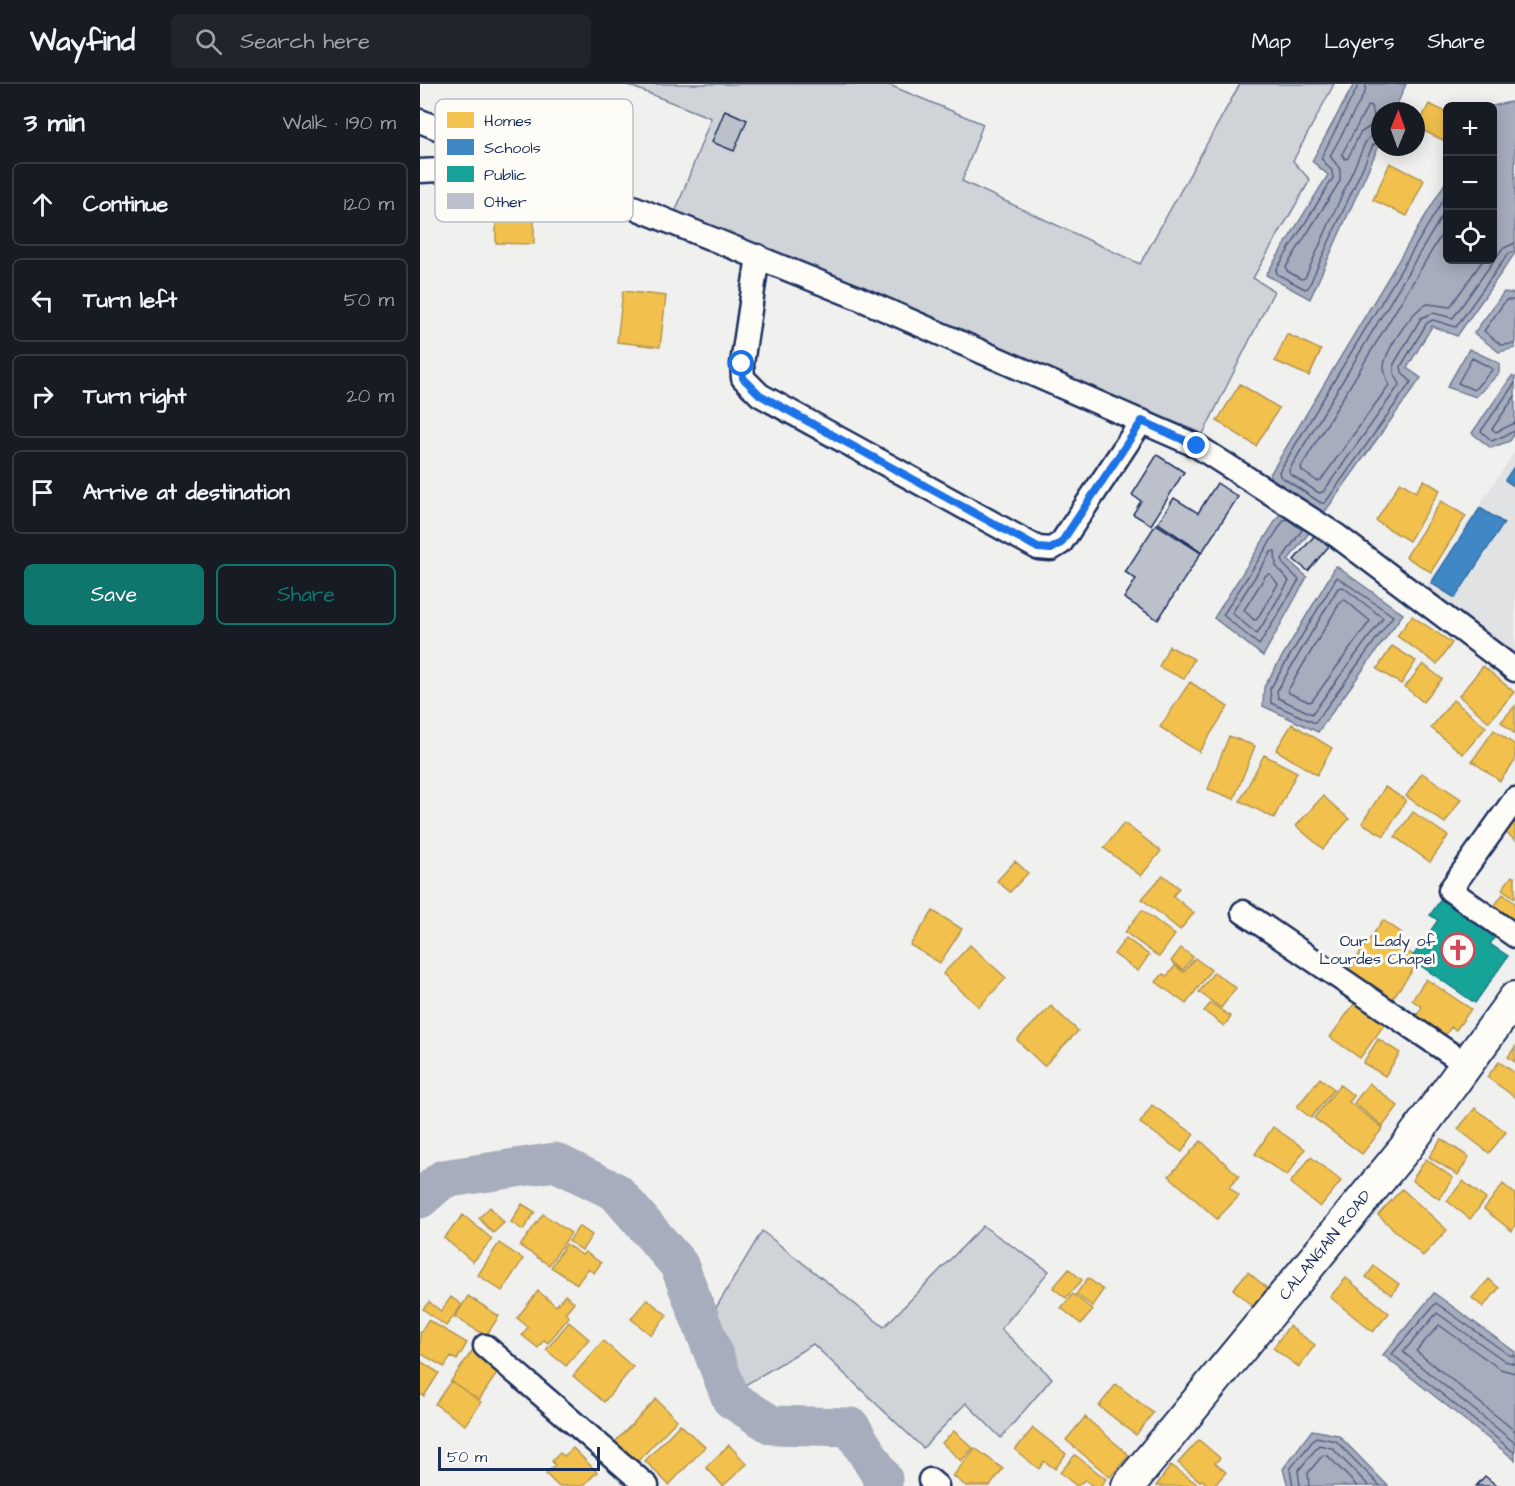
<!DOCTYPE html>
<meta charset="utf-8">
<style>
:root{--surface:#171b24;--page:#20242c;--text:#f1f3f6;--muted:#9ea1a6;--line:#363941;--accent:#0f766e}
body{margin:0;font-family:"Architects Daughter",sans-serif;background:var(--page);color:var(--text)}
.controls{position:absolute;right:18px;top:18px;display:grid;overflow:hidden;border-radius:9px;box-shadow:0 3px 15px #0003}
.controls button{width:54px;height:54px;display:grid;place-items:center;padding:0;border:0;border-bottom:2px solid var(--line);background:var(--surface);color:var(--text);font:30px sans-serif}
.compass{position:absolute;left:951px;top:18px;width:54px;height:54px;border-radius:50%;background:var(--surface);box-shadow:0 3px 15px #0003;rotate:1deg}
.scale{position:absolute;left:18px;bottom:15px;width:162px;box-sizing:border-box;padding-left:6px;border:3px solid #1b2f5e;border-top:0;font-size:16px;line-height:21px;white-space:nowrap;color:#1b2f5e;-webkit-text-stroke:4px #fdfcf7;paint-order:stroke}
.stop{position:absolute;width:18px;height:18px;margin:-14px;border:4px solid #1a73e8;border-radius:50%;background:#fff}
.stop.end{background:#1a73e8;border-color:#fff;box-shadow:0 2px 6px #0008}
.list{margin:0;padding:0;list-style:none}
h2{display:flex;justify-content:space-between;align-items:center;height:78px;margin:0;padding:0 24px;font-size:26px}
h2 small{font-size:20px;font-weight:400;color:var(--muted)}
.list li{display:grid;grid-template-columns:39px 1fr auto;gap:18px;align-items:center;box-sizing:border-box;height:84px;margin:0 12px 12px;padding:0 12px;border:2px solid var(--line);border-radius:9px}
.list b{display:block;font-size:22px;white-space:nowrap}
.list em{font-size:20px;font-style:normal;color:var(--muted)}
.actions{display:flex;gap:12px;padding:18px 24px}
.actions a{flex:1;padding:14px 0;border:2px solid var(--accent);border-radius:9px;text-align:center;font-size:21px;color:var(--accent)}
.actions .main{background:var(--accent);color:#fff}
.icon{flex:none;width:33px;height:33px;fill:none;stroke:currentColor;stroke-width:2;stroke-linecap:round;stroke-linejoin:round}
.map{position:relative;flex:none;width:1095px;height:1402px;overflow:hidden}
header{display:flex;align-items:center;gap:36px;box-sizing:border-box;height:84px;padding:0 30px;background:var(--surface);border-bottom:2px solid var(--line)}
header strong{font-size:28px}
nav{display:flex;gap:33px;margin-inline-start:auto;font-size:21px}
.search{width:420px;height:54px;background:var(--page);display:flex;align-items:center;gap:15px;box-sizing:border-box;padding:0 21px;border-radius:9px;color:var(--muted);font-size:22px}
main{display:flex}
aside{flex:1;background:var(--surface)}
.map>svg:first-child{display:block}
.built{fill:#e0e2e3}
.green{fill:#d0d3d8;stroke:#76819b;stroke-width:1.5}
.water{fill:#a7adbd;stroke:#6f7b97;stroke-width:1.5}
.homes{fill:#f2c14e;stroke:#b29553;stroke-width:1.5}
.schools{fill:#3f88c5;stroke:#346da6;stroke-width:1.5}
.public{fill:#17a398;stroke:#188087;stroke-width:1.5}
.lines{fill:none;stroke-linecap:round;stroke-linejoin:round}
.shore{stroke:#536184;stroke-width:1.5}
.river{stroke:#a7adbd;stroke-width:39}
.building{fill:#bbc0ca;stroke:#1b2f5e;stroke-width:1.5}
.street-casing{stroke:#1b2f5e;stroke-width:27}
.secondary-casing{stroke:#1b2f5e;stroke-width:36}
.street{stroke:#fdfcf7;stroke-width:22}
.secondary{stroke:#fdfcf7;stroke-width:32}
.route{stroke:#1a73e8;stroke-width:8}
.labels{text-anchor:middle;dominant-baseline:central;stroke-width:6;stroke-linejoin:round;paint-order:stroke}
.poi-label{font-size:16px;fill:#1b2f5e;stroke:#fdfcf7;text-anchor:end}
.street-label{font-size:16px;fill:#1b2f5e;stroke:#fdfcf7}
.key{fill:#fdfcf7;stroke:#b9bec9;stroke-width:1.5}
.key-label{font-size:16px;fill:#1b2f5e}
</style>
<header>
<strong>Wayfind</strong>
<div class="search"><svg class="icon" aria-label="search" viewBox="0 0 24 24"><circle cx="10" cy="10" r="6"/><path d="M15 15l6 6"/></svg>Search here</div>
<nav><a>Map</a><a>Layers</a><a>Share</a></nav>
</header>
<main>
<aside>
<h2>3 min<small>Walk · 190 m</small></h2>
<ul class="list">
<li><svg class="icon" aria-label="ahead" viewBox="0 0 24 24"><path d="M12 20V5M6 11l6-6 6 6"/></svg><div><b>Continue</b></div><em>120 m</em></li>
<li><svg class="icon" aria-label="left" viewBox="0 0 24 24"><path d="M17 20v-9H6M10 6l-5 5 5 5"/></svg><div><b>Turn left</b></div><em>50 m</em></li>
<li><svg class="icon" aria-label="right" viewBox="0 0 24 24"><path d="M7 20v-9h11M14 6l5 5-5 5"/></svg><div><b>Turn right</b></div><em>20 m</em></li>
<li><svg class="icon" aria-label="arrive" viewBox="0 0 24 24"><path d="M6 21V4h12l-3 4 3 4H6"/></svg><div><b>Arrive at destination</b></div></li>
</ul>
<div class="actions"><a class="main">Save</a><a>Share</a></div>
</aside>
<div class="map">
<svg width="1095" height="1402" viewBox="0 0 1095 1402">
<rect width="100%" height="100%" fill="#f0f0ee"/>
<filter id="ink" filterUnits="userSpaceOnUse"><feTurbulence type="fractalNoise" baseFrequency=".0167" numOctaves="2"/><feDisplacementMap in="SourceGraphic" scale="12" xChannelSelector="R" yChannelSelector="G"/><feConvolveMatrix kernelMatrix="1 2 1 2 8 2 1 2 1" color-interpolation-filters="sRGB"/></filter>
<g filter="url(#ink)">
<path class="built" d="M 1095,367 L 1095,572 L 1004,506 Z"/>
<path class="green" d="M 205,0 L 467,0 L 563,40 L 542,97 L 720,180 L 820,0 L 914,0 L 873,77 L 890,96 L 833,194 L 854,207 L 783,350 L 255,129 L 291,34 Z
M 563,1142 L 629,1187 L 581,1245 L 632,1294 L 581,1354 L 546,1319 L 503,1364 L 393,1260 L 317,1306 L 291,1232 L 342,1147 L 464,1243 Z"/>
<path class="water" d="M 934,0 L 986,0 L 974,27 L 960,27 L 960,59 L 890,215 L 846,191 L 908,91 L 892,77 Z
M 1090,18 L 1095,21 L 1095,169 L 1037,252 L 1012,242 L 987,284 L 1001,294 L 904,429 L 849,392 L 1027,96 L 1028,176 L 1072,176 L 1072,22 Z
M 1084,208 L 1095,210 L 1095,264 L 1079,268 L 1054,249 Z
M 1049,265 L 1079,279 L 1079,289 L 1056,313 L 1027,303 Z
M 1092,292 L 1095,293 L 1095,349 L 1090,357 L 1071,364 L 1052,349 Z
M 863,425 L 892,445 L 868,476 L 887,493 L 843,572 L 794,534 Z
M 916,482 L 983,530 L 898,648 L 843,622 L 844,603 Z
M 1014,1209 L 1095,1268 L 1095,1376 L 963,1271 Z
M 892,1346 L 918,1351 L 968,1402 L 868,1402 L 863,1385 Z"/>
<path class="homes" d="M 1009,20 L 1028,29 L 1028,46 L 1023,56 L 997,44 Z
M 970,79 L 1004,96 L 987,132 L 953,116 Z
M 76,97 L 96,97 L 95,109 L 114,109 L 114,160 L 76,159 Z
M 203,207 L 246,212 L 240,263 L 197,258 Z
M 867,250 L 901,266 L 889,292 L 855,277 Z
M 820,300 L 859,324 L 836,362 L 797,337 Z
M 1004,396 L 1020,406 L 989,457 L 956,437 L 980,398 L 996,408 Z
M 1021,417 L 1046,432 L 1011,488 L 986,473 Z
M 992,532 L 1032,559 L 1017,580 L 977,552 Z
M 749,562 L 774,575 L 764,595 L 739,583 Z
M 972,562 L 996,577 L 981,600 L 957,585 Z
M 1003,580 L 1022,595 L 1003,618 L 985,603 Z
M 1063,582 L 1094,608 L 1069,638 L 1039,612 Z
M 770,598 L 808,623 L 779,668 L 740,643 Z
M 1033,616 L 1066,643 L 1043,670 L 1011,644 Z
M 1095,622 L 1095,650 L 1081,638 Z
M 872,640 L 912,664 L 897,691 L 856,666 Z
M 1074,646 L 1095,661 L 1095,677 L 1080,697 L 1052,677 Z
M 809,652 L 835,662 L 814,715 L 788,705 Z
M 844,671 L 877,688 L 854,734 L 820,717 Z
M 1002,689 L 1041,715 L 1025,739 L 986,712 Z
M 965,703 L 986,716 L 964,752 L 942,739 Z
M 903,712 L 929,735 L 903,765 L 876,742 Z
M 993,728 L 1028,752 L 1010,778 L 975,753 Z
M 1090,732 L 1095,736 L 1095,756 L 1081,745 Z
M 704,739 L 741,767 L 721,792 L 684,764 Z
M 595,777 L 608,789 L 590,808 L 577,797 Z
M 743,791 L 759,804 L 753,812 L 774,829 L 760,846 L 722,815 Z
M 1092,792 L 1095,794 L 1095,814 L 1082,805 Z
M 1083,810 L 1095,819 L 1095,846 L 1070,828 Z
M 722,826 L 755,851 L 739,873 L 705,848 Z
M 513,827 L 542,845 L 520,879 L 490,861 Z
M 963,836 L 982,849 L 975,859 L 993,871 L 990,875 L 997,880 L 970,918 L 927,888 Z
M 706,854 L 729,871 L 718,887 L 694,870 Z
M 550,861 L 586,894 L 559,923 L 523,890 Z
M 761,864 L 773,873 L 763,886 L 751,877 Z
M 775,874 L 791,886 L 766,920 L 736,898 L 743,890 L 747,892 L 755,882 L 764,888 Z
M 794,888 L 816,904 L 801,924 L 779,908 Z
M 1006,895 L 1051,925 L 1036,946 L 1031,943 L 1021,958 L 992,938 L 1002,923 L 992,916 Z
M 937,916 L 967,937 L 940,974 L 910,953 Z
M 791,919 L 811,933 L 804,942 L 784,927 Z
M 631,922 L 658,947 L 624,982 L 597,956 Z
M 958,955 L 980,969 L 965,992 L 943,979 Z
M 1095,963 L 1095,978 L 1088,973 Z
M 1079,978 L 1095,989 L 1095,1013 L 1067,993 Z
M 900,994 L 914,1005 L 891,1034 L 877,1023 Z
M 949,999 L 978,1022 L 963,1042 L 934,1019 Z
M 920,1001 L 934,1012 L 929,1018 L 963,1044 L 942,1070 L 894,1034 Z
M 732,1021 L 774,1050 L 762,1068 L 720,1039 Z
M 1055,1024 L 1086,1048 L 1069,1069 L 1038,1045 Z
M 853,1043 L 885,1065 L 867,1092 L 835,1070 Z
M 1021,1055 L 1049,1073 L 1038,1091 L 1009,1073 Z
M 781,1057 L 819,1092 L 809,1103 L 819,1112 L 797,1135 L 749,1092 Z
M 891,1073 L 921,1097 L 900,1123 L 870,1099 Z
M 1006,1075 L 1033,1094 L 1019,1115 L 992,1096 Z
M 1043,1097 L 1066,1115 L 1050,1135 L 1027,1117 Z
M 1083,1100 L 1095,1110 L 1095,1142 L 1092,1147 L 1064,1125 Z
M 982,1105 L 1027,1146 L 1003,1172 L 958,1131 Z
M 102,1120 L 115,1128 L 103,1146 L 91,1138 Z
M 70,1123 L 84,1139 L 73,1149 L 59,1134 Z
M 123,1130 L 151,1149 L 129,1181 L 100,1162 Z
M 43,1131 L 72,1155 L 53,1178 L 24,1154 Z
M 159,1142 L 172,1151 L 162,1166 L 149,1157 Z
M 79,1159 L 103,1175 L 82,1207 L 58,1191 Z
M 146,1160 L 162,1171 L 165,1168 L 181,1179 L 174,1189 L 168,1185 L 157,1200 L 131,1183 Z
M 954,1182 L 979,1200 L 972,1211 L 946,1193 Z
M 649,1185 L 662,1196 L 646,1214 L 633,1204 Z
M 828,1188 L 848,1205 L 833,1223 L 813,1205 Z
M 668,1194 L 683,1206 L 672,1222 L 656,1210 Z
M 926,1194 L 969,1229 L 953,1248 L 910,1213 Z
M 1069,1195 L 1079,1204 L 1063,1223 L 1052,1214 Z
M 118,1207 L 136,1222 L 145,1211 L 154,1218 L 145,1229 L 149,1233 L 128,1259 L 124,1256 L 118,1264 L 102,1251 L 108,1243 L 97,1234 Z
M 653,1210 L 673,1226 L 661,1240 L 641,1224 Z
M 48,1212 L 79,1232 L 66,1252 L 35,1233 Z
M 31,1213 L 42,1221 L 26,1242 L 3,1225 L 9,1218 L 21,1227 Z
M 227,1215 L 247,1231 L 231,1251 L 211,1235 Z
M 8,1236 L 47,1259 L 37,1276 L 31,1273 L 24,1283 L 0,1269 L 0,1249 Z
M 149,1238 L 169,1255 L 146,1282 L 126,1266 Z
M 869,1242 L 895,1261 L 879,1283 L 853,1264 Z
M 183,1257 L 213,1283 L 184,1318 L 153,1292 Z
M 57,1260 L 84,1279 L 59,1316 L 31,1297 Z
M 0,1277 L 19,1289 L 4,1312 L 0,1310 Z
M 31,1297 L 61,1318 L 45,1341 L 15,1320 Z
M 696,1300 L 733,1329 L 716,1351 L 679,1322 Z
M 236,1315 L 257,1336 L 215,1380 L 193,1360 Z
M 665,1333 L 709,1371 L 690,1393 L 646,1356 Z
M 260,1340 L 285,1363 L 249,1401 L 225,1377 Z
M 613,1344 L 646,1370 L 635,1385 L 624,1377 L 619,1385 L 595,1366 Z
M 534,1347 L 553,1364 L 541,1377 L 522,1359 Z
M 779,1356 L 800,1374 L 795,1379 L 806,1388 L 794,1402 L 789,1402 L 782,1396 L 780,1397 L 758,1379 Z
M 309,1361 L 327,1380 L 303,1402 L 286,1383 Z
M 153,1364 L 177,1388 L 163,1402 L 138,1402 L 126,1390 L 135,1381 L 132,1377 L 140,1369 L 144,1372 Z
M 555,1364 L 583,1385 L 570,1402 L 546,1402 L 533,1392 Z
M 655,1371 L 686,1395 L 681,1402 L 673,1402 L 665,1396 L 657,1402 L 640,1389 Z
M 751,1381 L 780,1402 L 736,1402 Z"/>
<path class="schools" d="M 1095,381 L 1095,403 L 1085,396 Z
M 1060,424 L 1084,439 L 1035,514 L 1011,499 Z"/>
<path class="public" d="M 1024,811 L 1078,848 L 1070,860 L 1088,872 L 1055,919 L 991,875 L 1018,836 L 1010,831 Z"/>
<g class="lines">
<path class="shore" d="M 939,0 L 901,74 L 912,87 L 913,94 L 856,186 L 857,190 L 885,205 L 888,204 L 953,61 L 960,57
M 946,0 L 945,8 L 910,72 L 920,85 L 920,97 L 866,183 L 867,187 L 881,195 L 885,194 L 946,57 L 952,51 L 960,49
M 951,21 L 956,39 L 940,49 L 928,74 L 925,75 L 922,70 L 947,23 Z
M 1028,108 L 859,388 L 860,392 L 901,419 L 905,419 L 991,298 L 982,288 L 981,282 L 1007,239 L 1013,236 L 1036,243 L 1088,170 L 1095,167
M 1028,122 L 869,386 L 870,390 L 899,409 L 903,408 L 980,300 L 974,289 L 974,280 L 1001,234 L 1013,229 L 1033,234 L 1082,165 L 1095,159
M 1028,140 L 881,383 L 882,387 L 897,397 L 901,396 L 969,301 C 967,295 964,289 964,282 C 966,266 993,224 1008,220 L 1030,223 L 1063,176
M 1095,216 L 1086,216 L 1064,247 L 1081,261 L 1095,260
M 1052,274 L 1073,285 L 1054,306 L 1038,299 Z
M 1095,299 L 1061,347 L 1072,357 L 1095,347
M 1095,312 L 1072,345 L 1076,348 L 1095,339
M 867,435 L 882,446 L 862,475 L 864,481 L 879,496 L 839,561 L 803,531 L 864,436 Z
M 855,467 L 856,482 L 869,497 L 837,550 L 812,529 L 851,468 Z
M 850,490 L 858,500 L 837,535 L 834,536 L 824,526 L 846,491 Z
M 917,493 L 973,532 L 895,639 L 851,619 L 850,605 Z
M 923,503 L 963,534 L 892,630 L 858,614 L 857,607 L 918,504 Z
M 925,516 L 950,537 L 892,617 L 889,618 L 869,609 L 868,606 L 921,517 Z
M 1095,1272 L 1089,1271 L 1016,1219 L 972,1270 L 1095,1369
M 1095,1280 L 1085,1277 L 1017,1229 L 983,1268 L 1095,1359
M 1095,1289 L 1080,1285 L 1019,1241 L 996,1267 L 1095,1347
M 873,1402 L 870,1385 L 896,1353 L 916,1357 L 960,1402
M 880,1402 L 878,1387 L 899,1361 L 912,1364 L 949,1402
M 889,1402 L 888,1389 L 903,1371 L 908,1372 L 937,1402"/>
<path class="river" d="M 0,1115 L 23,1095 L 135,1078 L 196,1108 L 259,1181 L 311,1315 L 352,1341 L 431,1343 L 463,1395 L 463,1402"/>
</g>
<path class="building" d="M 305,26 L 327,36 L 314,67 L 292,58 Z
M 737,371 L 764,388 L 731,441 L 713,430 L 721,417 L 712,411 Z
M 797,399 L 818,413 L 782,468 L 738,439 L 754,414 L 778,429 Z
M 736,440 L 781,469 L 738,536 L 704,514 L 716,495 L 705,488 Z
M 895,451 L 909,462 L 888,487 L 874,476 Z
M 1065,1392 L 1077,1402 L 1056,1402 Z"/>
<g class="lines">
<defs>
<path id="street" d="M 0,37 L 436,213 L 777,362 L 916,451 L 1095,586
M 0,87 L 59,84 L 82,71
M 338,172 L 322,280 L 323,294 L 340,311 L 618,464 L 631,465 L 641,459 L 722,337
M 1095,715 L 1030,806 L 1095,852
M 823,828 L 1047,981
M 65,1262 L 227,1402
M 510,1396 L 517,1402"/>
<path id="secondary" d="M 708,1402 L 987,1062 L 1095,914"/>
</defs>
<use href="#street" class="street-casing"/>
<use href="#secondary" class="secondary-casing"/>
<use href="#street" class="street"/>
<use href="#secondary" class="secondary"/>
</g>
</g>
<g class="lines" filter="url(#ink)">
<path class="route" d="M 322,280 L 323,294 L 340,311 L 618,464 L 631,465 L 641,459 L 722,337 L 777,362"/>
</g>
<defs>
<symbol id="church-ring" viewBox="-11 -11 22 22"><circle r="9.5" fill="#fdfcf7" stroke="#d1495b" stroke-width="1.5"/><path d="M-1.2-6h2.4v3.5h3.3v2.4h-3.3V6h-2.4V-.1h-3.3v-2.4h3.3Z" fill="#d1495b"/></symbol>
</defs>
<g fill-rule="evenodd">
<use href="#church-ring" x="1019" y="847" width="38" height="38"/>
</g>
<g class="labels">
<g class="poi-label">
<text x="1015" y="857">Our Lady of<tspan x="1015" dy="18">Lourdes Chapel</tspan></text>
</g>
<g class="street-label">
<text transform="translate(905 1161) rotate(-51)">CALANGAIN ROAD</text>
</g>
</g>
<rect x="15" y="15" width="198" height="123" rx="9" class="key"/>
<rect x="27" y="28" width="27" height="16" fill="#f2c14e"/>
<rect x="27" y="55" width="27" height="16" fill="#3f88c5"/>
<rect x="27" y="82" width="27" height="16" fill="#17a398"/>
<rect x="27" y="109" width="27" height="16" fill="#bbc0ca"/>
<g class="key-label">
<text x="64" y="42">Homes</text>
<text x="64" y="69">Schools</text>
<text x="64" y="96">Public</text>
<text x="64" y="123">Other</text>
</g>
</svg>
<div class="controls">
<button>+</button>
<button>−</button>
<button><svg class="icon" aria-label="locate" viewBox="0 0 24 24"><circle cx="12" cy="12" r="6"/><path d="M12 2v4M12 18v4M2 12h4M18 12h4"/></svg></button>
</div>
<svg class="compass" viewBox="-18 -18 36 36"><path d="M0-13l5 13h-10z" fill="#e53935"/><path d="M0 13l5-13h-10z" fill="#9ea1a6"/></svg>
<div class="scale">50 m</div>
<div class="stop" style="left:322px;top:280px"></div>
<div class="stop end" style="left:777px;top:362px"></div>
</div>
</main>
